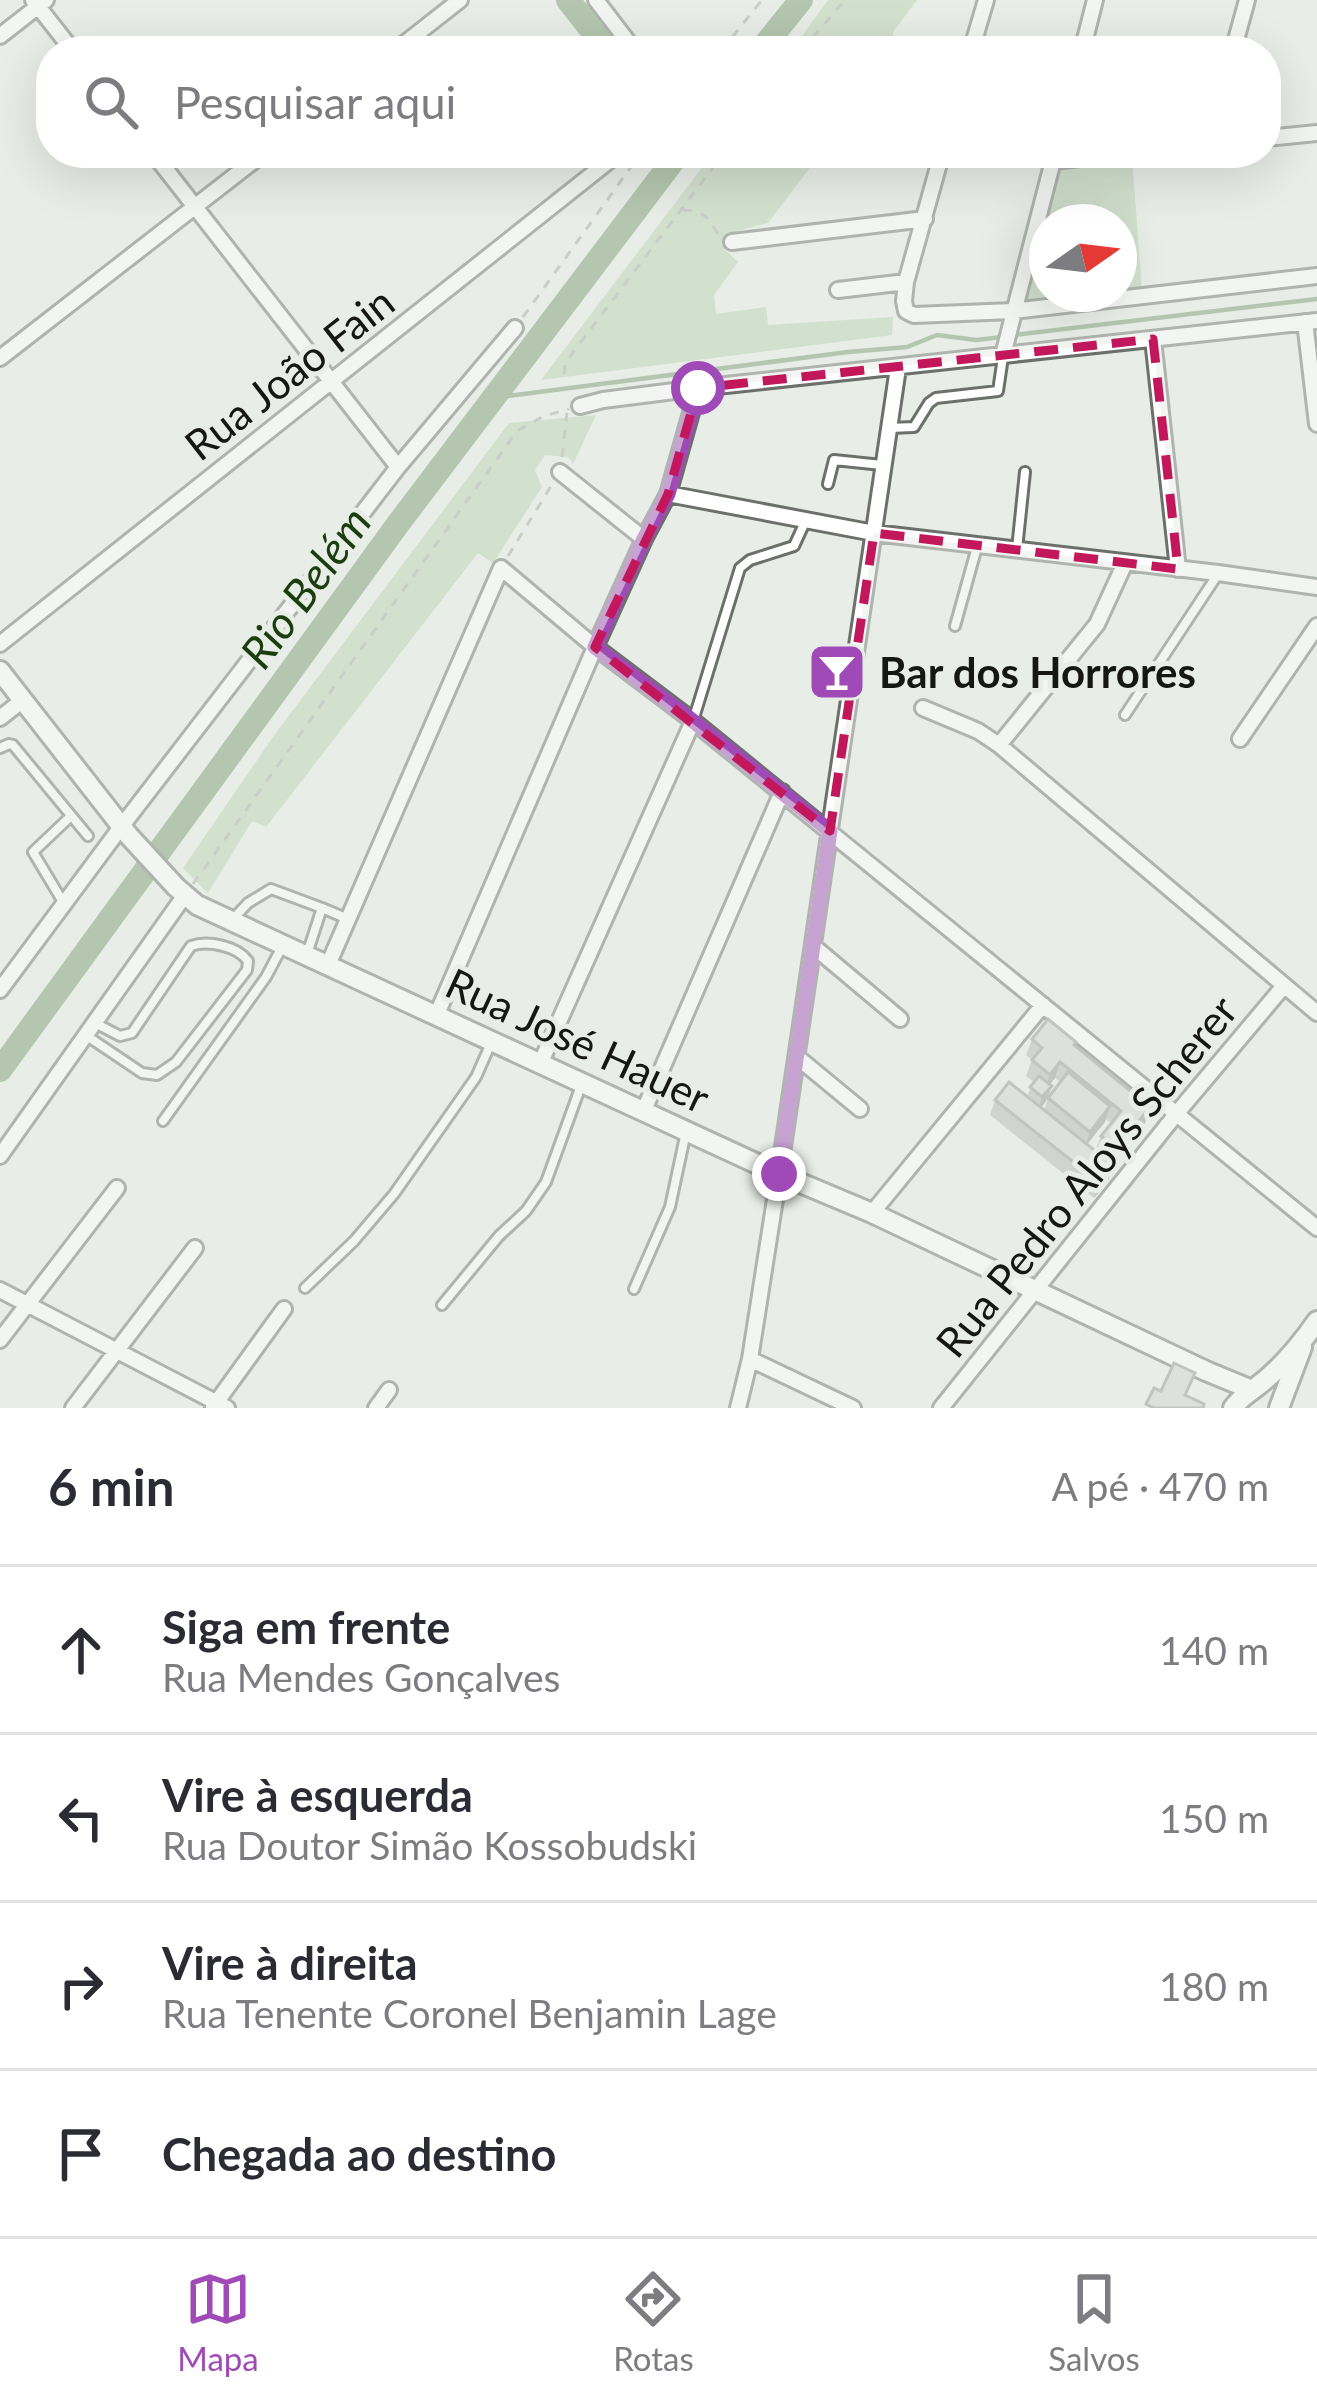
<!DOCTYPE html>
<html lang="pt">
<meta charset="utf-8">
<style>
:root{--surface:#fff;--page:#f2f2f3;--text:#2b2b33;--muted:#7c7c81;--line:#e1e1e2;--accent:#9f4ab7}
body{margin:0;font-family:Lato,sans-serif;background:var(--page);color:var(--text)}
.compass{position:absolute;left:1029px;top:204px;width:108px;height:108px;border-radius:50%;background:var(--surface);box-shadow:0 12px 48px #0002;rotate:76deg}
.stop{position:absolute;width:36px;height:36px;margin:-27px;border:9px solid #9f4ab7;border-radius:50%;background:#fff}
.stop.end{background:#9f4ab7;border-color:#fff;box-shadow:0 3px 12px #0008}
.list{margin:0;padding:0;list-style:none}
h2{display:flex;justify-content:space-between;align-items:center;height:156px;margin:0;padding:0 48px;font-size:51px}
h2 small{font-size:39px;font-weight:400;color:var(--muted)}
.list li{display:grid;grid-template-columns:78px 1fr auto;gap:36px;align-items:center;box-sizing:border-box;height:168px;padding:0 48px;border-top:3px solid var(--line)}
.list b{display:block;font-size:45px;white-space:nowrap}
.list p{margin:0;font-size:39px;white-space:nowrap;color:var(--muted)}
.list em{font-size:39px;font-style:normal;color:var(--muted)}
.icon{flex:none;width:66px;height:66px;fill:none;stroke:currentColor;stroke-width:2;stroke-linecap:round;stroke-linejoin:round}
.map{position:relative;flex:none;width:1317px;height:1408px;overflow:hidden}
.search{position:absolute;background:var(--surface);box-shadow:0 12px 48px #0002;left:36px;right:36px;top:36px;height:132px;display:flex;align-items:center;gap:30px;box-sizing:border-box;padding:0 42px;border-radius:48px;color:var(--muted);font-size:45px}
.sheet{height:828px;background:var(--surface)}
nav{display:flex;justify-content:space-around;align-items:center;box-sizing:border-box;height:168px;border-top:3px solid var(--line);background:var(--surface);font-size:33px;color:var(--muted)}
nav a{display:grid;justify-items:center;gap:6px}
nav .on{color:var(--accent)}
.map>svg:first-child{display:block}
.green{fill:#b8d0b0}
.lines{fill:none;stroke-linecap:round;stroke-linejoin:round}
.stream{stroke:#75986a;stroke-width:4.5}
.river{stroke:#75986a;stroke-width:24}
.lane-casing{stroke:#6c706b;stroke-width:14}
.street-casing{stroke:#6c706b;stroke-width:20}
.secondary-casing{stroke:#6c706b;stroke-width:24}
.path{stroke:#a4a8a3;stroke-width:3;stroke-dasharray:9 9;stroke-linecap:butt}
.lane{stroke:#fff;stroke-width:8}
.street{stroke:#fff;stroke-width:14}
.secondary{stroke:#fff;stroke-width:18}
.wall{fill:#b2b5b1;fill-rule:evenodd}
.shaded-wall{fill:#919490}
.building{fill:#cfd3ce;stroke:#919490;stroke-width:3}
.route{stroke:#9f4ab7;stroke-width:15}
.marked{fill:none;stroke:#c2185b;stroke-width:9;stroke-dasharray:24 15;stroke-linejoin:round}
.labels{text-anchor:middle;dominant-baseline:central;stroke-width:10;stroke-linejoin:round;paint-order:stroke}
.street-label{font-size:42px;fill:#161715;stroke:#e8ede7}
.poi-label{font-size:42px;font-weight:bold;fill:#161715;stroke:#e8ede7;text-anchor:start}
.water-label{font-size:45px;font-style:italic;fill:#1a3e0d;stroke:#e8ede7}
</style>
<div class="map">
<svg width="1317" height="1408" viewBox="0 0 1317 1408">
<rect width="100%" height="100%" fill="#e8ede7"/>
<path class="green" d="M 828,0 L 917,0 L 893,32 L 893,51 L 791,51 Z
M 713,153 L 821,153 L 768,223 L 733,232 L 724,249 L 738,262 L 714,295 L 716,314 L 766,307 L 768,325 L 893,317 L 892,335 L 541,380 Z
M 1132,158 L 1142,291 L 1119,294 L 1119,222 L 1047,222 L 1047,294 L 1115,294 L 1018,305 L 1055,166 Z
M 596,415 L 573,464 L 568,457 L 545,455 L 535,470 L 542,487 L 493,563 L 478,553 L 266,827 L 252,821 L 208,893 L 183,868 L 275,734 L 509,423 Z"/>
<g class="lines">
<path class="stream" d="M 1013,335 L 1317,299
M 493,398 L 848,352 L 907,347 L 937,335 L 976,340 L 1002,337"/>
<path class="river" d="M 568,0 L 608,51
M 760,51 L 801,0
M 0,1070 L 398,524 L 679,153"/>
<defs>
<path id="lane" d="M 889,428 L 914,427 L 929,403 L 936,398 L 998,391 L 1003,357
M 828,484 L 834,460 L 882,465
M 1017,549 L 1025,472
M 955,626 L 977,547
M 1125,715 L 1218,574
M 693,721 L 740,568 L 750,560 L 794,546 L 805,522
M 0,748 L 9,744 L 13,745 L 88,836
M 63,902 L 33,852 L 71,816
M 322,908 L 348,919
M 232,920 L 248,903 L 271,889 L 322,908 L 307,954
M 87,1036 L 142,1073 L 157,1075 L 176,1062 L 247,970 L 248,961 C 237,946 208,940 191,946 L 132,1033 L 120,1036 L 95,1023
M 163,1121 L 266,977 L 283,945
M 305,1288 L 354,1241 L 394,1194 L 476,1077 L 492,1041
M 634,1289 L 670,1207 L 686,1132
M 442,1305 L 499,1236 L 526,1211 L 546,1182 L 582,1083"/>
<path id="street" d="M 33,0 L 73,51
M 596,0 L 635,51
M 0,36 L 46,0
M 395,51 L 460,0
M 971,51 L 986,0
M 1082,51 L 1095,0
M 1233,51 L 1247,0
M 1266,138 L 1317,133
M 153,153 L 398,467
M 942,153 L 906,282 L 904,301 L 906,311 L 914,315 L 1013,311 L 1317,276
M 1053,161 L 1127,153
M 732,242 L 925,219
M 838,290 L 906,282
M 1305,322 L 1317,424
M 1153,339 L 1178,569
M 1003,355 L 1055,153
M 0,358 L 264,153
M 580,406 L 603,400 L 698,388 L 1317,321
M 560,472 L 644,539
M 668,494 L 874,533 L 1218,573 L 1317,587
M 0,644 L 619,153
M 923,708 L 978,731 L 999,745 L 1317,1013
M 0,718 L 23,700
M 1240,739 L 1317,626
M 999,745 L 1097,624 L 1125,563
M 813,946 L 900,1019
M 328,965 L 501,568 L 595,647 L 693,721 L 1317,1228
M 0,990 L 121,827 L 398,467 L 515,328
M 437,1014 L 595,647 L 644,539 L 668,494 L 698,388
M 797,1057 L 860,1109
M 541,1062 L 693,721
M 644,1110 L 782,792
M 0,1156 L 185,895
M 872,1213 L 1043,1005
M 0,1290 L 227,1408
M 0,1340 L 117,1188
M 750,1359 L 853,1408
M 213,1407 L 284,1309
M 73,1408 L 195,1248
M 376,1408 L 389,1390
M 738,1408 L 750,1359 L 779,1174 L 898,368
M 941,1408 L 1177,1113 L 1283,987"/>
<path id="secondary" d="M 0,671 L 129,836 L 176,887 L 197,905 L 779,1174 L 872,1213 L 1206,1371 L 1252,1390
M 1233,1408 C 1240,1398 1246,1395 1255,1388 C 1278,1371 1301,1344 1317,1321
M 1279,1408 L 1302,1347"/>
</defs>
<use href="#lane" class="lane-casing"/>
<use href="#street" class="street-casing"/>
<use href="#secondary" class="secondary-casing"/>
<path class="path" d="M 721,51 L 762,0
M 801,51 L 845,0
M 683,210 C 708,211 708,220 720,237
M 523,317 L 641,153
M 564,374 L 565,363 L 724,153
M 562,457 L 567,413
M 508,556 L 553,483
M 193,884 L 517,431 L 544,416 L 569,409"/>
<use href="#lane" class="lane"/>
<use href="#street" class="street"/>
<use href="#secondary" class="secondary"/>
</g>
<path class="wall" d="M 1032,1039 L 1075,1046 L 1145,1123 L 1112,1164 L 1113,1165 L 1108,1181 L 1094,1198 L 990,1115 L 995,1100 L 1027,1096 L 1034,1082 L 1026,1076 L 1032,1060 L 1026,1055 ZM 1055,1078 L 1060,1082 L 1048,1098 L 1044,1110 L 1041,1108 L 1046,1101 L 1052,1086 L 1050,1084 ZM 1106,1119 L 1111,1123 L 1101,1136 L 1095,1151 L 1087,1144 Z"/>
<path class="shaded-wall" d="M 1060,1062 L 1055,1078 L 1045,1091 L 1050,1075 Z
M 1052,1086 L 1046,1101 L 1037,1113 L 1042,1097 Z
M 1110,1106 L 1105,1122 L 1085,1147 L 1090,1132 Z
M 1150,1107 L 1145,1123 L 1111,1165 L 1117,1149 Z
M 1113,1165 L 1108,1181 L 1094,1198 L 1100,1183 Z"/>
<path class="building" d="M 1048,1019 L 1076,1042 L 1074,1045 L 1150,1107 L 1117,1149 L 1101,1136 L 1121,1111 L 1060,1062 L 1050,1075 L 1032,1060 L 1042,1048 L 1032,1039 Z
M 1068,1072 L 1110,1106 L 1090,1132 L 1048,1098 Z
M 1039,1076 L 1052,1086 L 1042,1097 L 1030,1087 Z
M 1009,1082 L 1113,1165 L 1100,1183 L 995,1100 Z
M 1174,1363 L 1195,1373 L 1185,1395 L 1204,1404 L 1203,1408 L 1154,1408 L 1146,1404 L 1154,1388 L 1161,1391 Z"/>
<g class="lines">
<path class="route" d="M 698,388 L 668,494 L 644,539 L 595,647 L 693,721 L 830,831 L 779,1174"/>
</g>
<path d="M0 0H1317V1408H0ZM 1153,339 L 1178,569 L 874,533 L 830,831 L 595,647 L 668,494 L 698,388 Z" fill="#e8ede7" fill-opacity=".55" fill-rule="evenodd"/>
<path class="marked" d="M 1153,339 L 1178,569 L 874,533 L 830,831 L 595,647 L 668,494 L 698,388 Z"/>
<defs>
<symbol id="bar-square" viewBox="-11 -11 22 22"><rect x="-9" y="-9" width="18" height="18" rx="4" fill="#9f4ab7" stroke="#e8ede7"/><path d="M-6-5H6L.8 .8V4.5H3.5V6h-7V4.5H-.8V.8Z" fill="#fff"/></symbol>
</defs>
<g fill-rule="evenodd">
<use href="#bar-square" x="804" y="639" width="66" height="66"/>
</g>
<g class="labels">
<g class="street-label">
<text transform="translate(289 373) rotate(-38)">Rua João Fain</text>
<text transform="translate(578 1040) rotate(25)">Rua José Hauer</text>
<text transform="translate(1086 1176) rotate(-51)">Rua Pedro Aloys Scherer</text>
</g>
<g class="poi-label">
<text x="879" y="672">Bar dos Horrores</text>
</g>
<g class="water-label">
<text transform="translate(305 587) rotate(-54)">Rio Belém</text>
</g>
</g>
</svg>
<svg class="compass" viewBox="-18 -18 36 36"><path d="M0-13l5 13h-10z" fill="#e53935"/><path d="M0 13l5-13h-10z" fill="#7c7c81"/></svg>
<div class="stop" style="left:698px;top:388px"></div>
<div class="stop end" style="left:779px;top:1174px"></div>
<div class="search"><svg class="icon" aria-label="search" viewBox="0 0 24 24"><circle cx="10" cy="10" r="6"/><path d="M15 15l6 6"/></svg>Pesquisar aqui</div>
</div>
<section class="sheet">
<h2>6 min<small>A pé · 470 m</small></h2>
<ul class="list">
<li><svg class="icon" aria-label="ahead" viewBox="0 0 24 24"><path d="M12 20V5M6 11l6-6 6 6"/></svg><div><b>Siga em frente</b><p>Rua Mendes Gonçalves</p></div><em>140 m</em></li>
<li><svg class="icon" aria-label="left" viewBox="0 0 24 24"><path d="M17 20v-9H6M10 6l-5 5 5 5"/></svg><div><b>Vire à esquerda</b><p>Rua Doutor Simão Kossobudski</p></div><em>150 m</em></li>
<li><svg class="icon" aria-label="right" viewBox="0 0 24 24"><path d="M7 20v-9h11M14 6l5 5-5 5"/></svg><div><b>Vire à direita</b><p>Rua Tenente Coronel Benjamin Lage</p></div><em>180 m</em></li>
<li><svg class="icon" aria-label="arrive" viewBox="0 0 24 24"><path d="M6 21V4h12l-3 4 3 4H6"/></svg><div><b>Chegada ao destino</b></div></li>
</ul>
</section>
<nav>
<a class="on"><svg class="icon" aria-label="map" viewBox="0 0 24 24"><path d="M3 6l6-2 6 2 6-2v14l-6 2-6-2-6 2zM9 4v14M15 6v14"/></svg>Mapa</a>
<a><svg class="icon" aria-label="directions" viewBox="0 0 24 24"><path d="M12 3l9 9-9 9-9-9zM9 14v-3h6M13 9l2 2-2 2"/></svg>Rotas</a>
<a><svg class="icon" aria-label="saved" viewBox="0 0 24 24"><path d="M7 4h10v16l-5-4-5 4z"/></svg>Salvos</a>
</nav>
